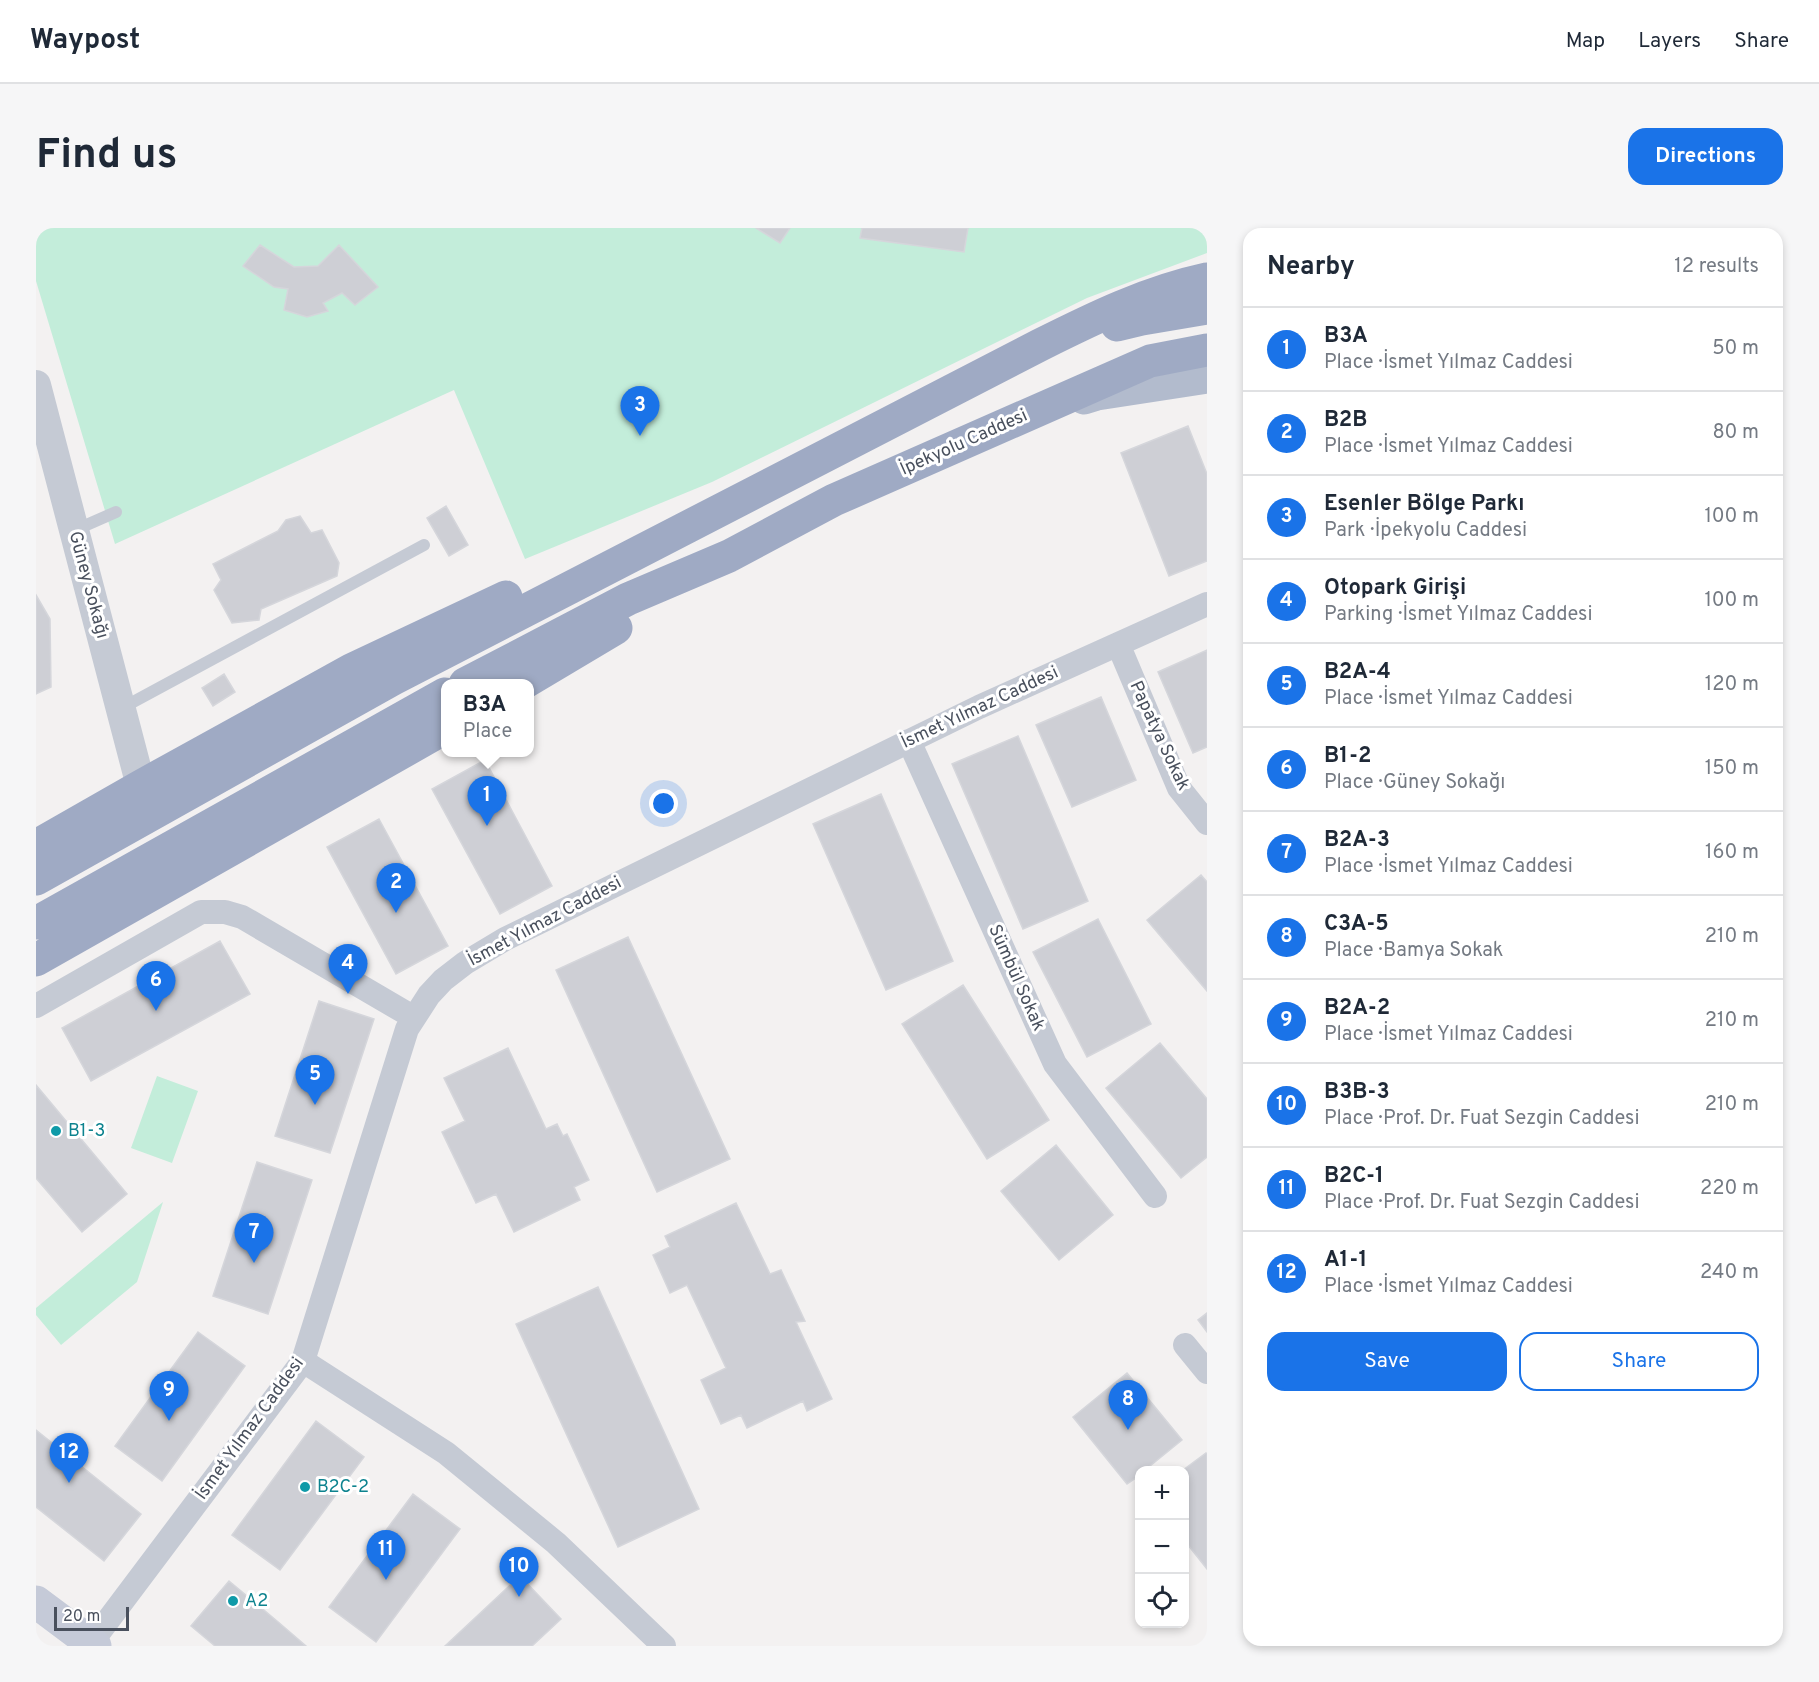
<!DOCTYPE html>
<meta charset="utf-8">
<style>
:root{--surface:#fff;--page:#f6f6f7;--text:#1f2937;--muted:#747a83;--line:#e0e1e3;--accent:#1a73e8}
body{margin:0;font-family:Overpass,sans-serif;background:var(--page);color:var(--text)}
.controls{position:absolute;right:18px;bottom:18px;display:grid;overflow:hidden;border-radius:12px;box-shadow:0 3px 9px #0003}
.controls button{width:54px;height:54px;display:grid;place-items:center;padding:0;border:0;border-bottom:2px solid var(--line);background:var(--surface);color:var(--text);font:30px sans-serif}
.scale{position:absolute;left:18px;bottom:15px;width:75px;box-sizing:border-box;padding-left:6px;border:3px solid #49505d;border-top:0;font-size:16px;line-height:21px;white-space:nowrap;color:#49505d;-webkit-text-stroke:4px #fff;paint-order:stroke}
.you{position:absolute;left:628px;top:576px;width:21px;height:21px;margin:-15px;border:4px solid #fff;border-radius:50%;background:#1a73e8;box-shadow:0 0 0 9px #1a73e833}
.badge{display:grid;place-items:center;width:39px;height:39px;border-radius:50%;background:var(--accent);color:#fff;font-size:20px;font-weight:700}
.pin{position:absolute;translate:-50% -50px;filter:drop-shadow(0 2px 3px #0008)}
.pin::after{content:'';position:absolute;top:32px;width:21px;height:18px;background:inherit;clip-path:polygon(0 0,100% 0,50% 100%)}
.popup{position:absolute;left:405px;top:451px;width:93px;height:78px;box-sizing:border-box;display:grid;place-content:center;border-radius:12px;background:var(--surface);filter:drop-shadow(0 2px 4px #0005);font-size:20px;white-space:nowrap;color:var(--muted)}
.popup b{font-size:22px;color:var(--text)}
.popup::after{content:'';position:absolute;left:50%;top:100%;margin-left:-12px;border:12px solid transparent;border-top-color:var(--surface)}
.list{margin:0;padding:0;list-style:none}
h2{display:flex;justify-content:space-between;align-items:center;height:78px;margin:0;padding:0 24px;font-size:26px}
h2 small{font-size:20px;font-weight:400;color:var(--muted)}
.list li{display:grid;grid-template-columns:39px 1fr auto;gap:18px;align-items:center;box-sizing:border-box;height:84px;padding:0 24px;border-top:2px solid var(--line)}
.list b{display:block;font-size:22px;white-space:nowrap}
.list p{margin:0;font-size:20px;white-space:nowrap;color:var(--muted)}
.list em{font-size:20px;font-style:normal;color:var(--muted)}
.actions{display:flex;gap:12px;padding:18px 24px}
.actions a{flex:1;padding:14px 0;border:2px solid var(--accent);border-radius:18px;text-align:center;font-size:21px;color:var(--accent)}
.actions .main{background:var(--accent);color:#fff}
.icon{flex:none;width:33px;height:33px;fill:none;stroke:currentColor;stroke-width:2;stroke-linecap:round;stroke-linejoin:round}
.map{position:relative;flex:none;width:1171px;height:1418px;overflow:hidden;border-radius:18px}
header{display:flex;align-items:center;gap:36px;box-sizing:border-box;height:84px;padding:0 30px;background:var(--surface);border-bottom:2px solid var(--line)}
header strong{font-size:28px}
nav{display:flex;gap:33px;margin-inline-start:auto;font-size:21px}
.intro{display:flex;align-items:center;justify-content:space-between;box-sizing:border-box;height:144px;padding:0 36px}
h1{margin:0;font-size:42px}
.button{padding:15px 27px;border-radius:18px;background:var(--accent);color:#fff;font-size:21px;font-weight:700}
main{display:flex;gap:36px;padding:0 36px}
aside{flex:1;background:var(--surface);border-radius:18px;box-shadow:0 3px 9px #0003}
.map>svg:first-child{display:block}
.green{fill:#c3edda}
.building{fill:#cecfd5;stroke:#d5d6db;stroke-width:1.5}
.lines{fill:none;stroke-linecap:round;stroke-linejoin:round}
.service{stroke:#c5cad4;stroke-width:12}
.minor{stroke:#c5cad4;stroke-width:24}
.tertiary{stroke:#c5cad4;stroke-width:30}
.secondary{stroke:#c5cad8;stroke-width:33}
.primary{stroke:#b2bbcd;stroke-width:33}
.trunk{stroke:#9faac4;stroke-width:33}
.culture-dot{fill:#0f9aa8;stroke:#fff;stroke-width:2}
.labels{text-anchor:middle;dominant-baseline:central;stroke-width:6;stroke-linejoin:round;paint-order:stroke}
.street-label{font-size:18px;fill:#49505d;stroke:#fff}
.culture-label{font-size:18px;fill:#0d838f;stroke:#fff;text-anchor:start}
</style>
<header>
<strong>Waypost</strong>
<nav><a>Map</a><a>Layers</a><a>Share</a></nav>
</header>
<div class="intro"><h1>Find us</h1><a class="button">Directions</a></div>
<main>
<div class="map">
<svg width="1171" height="1418" viewBox="0 0 1171 1418">
<rect width="100%" height="100%" fill="#f3f1f1"/>
<path class="green" d="M 0,0 L 1171,0 L 1171,25 L 1051,70 L 676,254 L 489,331 L 418,162 L 79,316 L 0,53 Z
M 121,848 L 162,863 L 136,935 L 95,920 Z
M 127,974 L 101,1054 L 25,1117 L 0,1087 L 0,1080 Z"/>
<path class="building" d="M 720,0 L 754,0 L 744,15 Z
M 826,0 L 932,0 L 928,24 L 824,10 Z
M 224,17 L 258,39 L 282,38 L 303,17 L 342,59 L 319,77 L 306,65 L 287,75 L 292,83 L 271,89 L 248,82 L 252,61 L 238,59 L 207,38 Z
M 1152,198 L 1171,246 L 1171,333 L 1133,348 L 1085,225 Z
M 410,278 L 432,317 L 413,328 L 391,290 Z
M 264,288 L 275,305 L 286,302 L 303,335 L 301,348 L 225,381 L 223,392 L 196,395 L 178,362 L 185,352 L 177,336 L 242,303 L 250,292 Z
M 0,367 L 14,391 L 15,459 L 0,466 Z
M 1171,422 L 1171,519 L 1157,525 L 1122,444 Z
M 188,446 L 199,464 L 177,478 L 166,460 Z
M 1065,469 L 1100,552 L 1036,579 L 1000,497 Z
M 982,508 L 1052,673 L 987,701 L 916,536 Z
M 449,532 L 516,658 L 464,686 L 396,561 Z
M 845,566 L 917,733 L 850,762 L 777,596 Z
M 343,591 L 412,718 L 360,746 L 291,619 Z
M 1165,647 L 1171,654 L 1171,763 L 1111,692 Z
M 1062,691 L 1115,796 L 1051,829 L 997,724 Z
M 592,709 L 694,931 L 621,964 L 520,742 Z
M 184,713 L 214,766 L 55,853 L 26,800 Z
M 927,757 L 1013,892 L 951,931 L 866,796 Z
M 283,773 L 338,791 L 294,925 L 239,908 Z
M 1124,815 L 1171,871 L 1171,929 L 1145,950 L 1070,860 Z
M 472,820 L 510,901 L 521,896 L 527,908 L 531,906 L 553,952 L 538,959 L 544,972 L 478,1004 L 460,966 L 440,975 L 406,904 L 429,893 L 408,850 Z
M 0,857 L 91,966 L 46,1004 L 0,950 Z
M 1020,917 L 1077,987 L 1023,1032 L 965,963 Z
M 221,934 L 276,952 L 232,1086 L 177,1068 Z
M 700,975 L 734,1046 L 745,1042 L 769,1093 L 760,1094 L 796,1171 L 771,1183 L 767,1173 L 711,1200 L 705,1187 L 685,1196 L 665,1152 L 690,1140 L 651,1057 L 634,1065 L 617,1027 L 634,1019 L 629,1008 Z
M 562,1059 L 663,1281 L 582,1319 L 480,1096 Z
M 1171,1085 L 1171,1104 L 1162,1092 Z
M 162,1104 L 209,1138 L 126,1253 L 79,1218 Z
M 1091,1145 L 1146,1212 L 1109,1242 L 1104,1242 L 1104,1247 L 1091,1256 L 1037,1189 Z
M 280,1193 L 328,1229 L 244,1342 L 196,1307 Z
M 0,1202 L 105,1286 L 68,1333 L 0,1279 Z
M 1170,1225 L 1171,1226 L 1171,1341 L 1148,1312 L 1147,1242 Z
M 377,1266 L 424,1301 L 340,1414 L 293,1379 Z
M 484,1348 L 525,1391 L 496,1418 L 409,1418 Z
M 193,1353 L 241,1393 L 270,1418 L 179,1418 L 155,1398 Z"/>
<g class="lines">
<path class="service" d="M 39,302 L 80,284
M 86,480 L 388,317"/>
<path class="minor" d="M 1082,416 L 1143,560 L 1171,595
M 873,513 L 1019,836 L 1119,968
M 0,778 L 165,684 L 189,684 L 206,689 L 377,789
M 1149,1117 L 1171,1144
M 267,1133 L 410,1225 L 520,1315 L 628,1418
M 55,1415 L 267,1133 L 371,801 L 393,767 L 407,752 L 429,735 L 469,711 L 943,479 L 1171,376"/>
<path class="tertiary" d="M 0,157 L 105,558"/>
<path class="secondary" d="M 0,1374 L 59,1418"/>
<path class="primary" d="M 1048,170 L 1061,166 L 1171,149"/>
<path class="trunk" d="M 1081,97 L 1106,91 L 1171,80
M 429,456 L 592,371 L 693,328 L 798,272 L 1114,133 L 1171,122
M 486,456 L 580,400
M 0,618 L 105,558 L 315,442 L 470,369
M 0,651 L 357,451 L 1004,117 C 1058,90 1111,64 1171,51
M 0,695 L 409,466
M 0,732 L 409,500"/>
</g>
<g class="culture-dot">
<circle cx="20" cy="903" r="6"/>
<circle cx="269" cy="1259" r="6"/>
<circle cx="197" cy="1373" r="6"/>
</g>
<g class="labels">
<g class="street-label">
<text transform="translate(928 215) rotate(-24)">İpekyolu Caddesi</text>
<text transform="translate(52 357) rotate(75)">Güney Sokağı</text>
<text transform="translate(944 480) rotate(-25)">İsmet Yılmaz Caddesi</text>
<text transform="translate(1123 508) rotate(65)">Papatya Sokak</text>
<text transform="translate(509 694) rotate(-28)">İsmet Yılmaz Caddesi</text>
<text transform="translate(980 750) rotate(66)">Sümbül Sokak</text>
<text transform="translate(214 1201) rotate(-54)">İsmet Yılmaz Caddesi</text>
</g>
<g class="culture-label">
<text x="32" y="903">B1-3</text>
<text x="281" y="1259">B2C-2</text>
<text x="209" y="1373">A2</text>
</g>
</g>
</svg>
<div class="controls">
<button>+</button>
<button>−</button>
<button><svg class="icon" aria-label="locate" viewBox="0 0 24 24"><circle cx="12" cy="12" r="6"/><path d="M12 2v4M12 18v4M2 12h4M18 12h4"/></svg></button>
</div>
<div class="scale">20 m</div>
<div class="you"></div>
<div class="pin badge" style="left:451px;top:598px">1</div>
<div class="popup"><b>B3A</b>Place</div>
<div class="pin badge" style="left:360px;top:685px">2</div>
<div class="pin badge" style="left:604px;top:208px">3</div>
<div class="pin badge" style="left:312px;top:766px">4</div>
<div class="pin badge" style="left:279px;top:877px">5</div>
<div class="pin badge" style="left:120px;top:783px">6</div>
<div class="pin badge" style="left:218px;top:1035px">7</div>
<div class="pin badge" style="left:1092px;top:1202px">8</div>
<div class="pin badge" style="left:133px;top:1193px">9</div>
<div class="pin badge" style="left:483px;top:1369px">10</div>
<div class="pin badge" style="left:350px;top:1352px">11</div>
<div class="pin badge" style="left:33px;top:1255px">12</div>
</div>
<aside>
<h2>Nearby<small>12 results</small></h2>
<ul class="list">
<li><span class="badge">1</span><div><b>B3A</b><p>Place · İsmet Yılmaz Caddesi</p></div><em>50 m</em></li>
<li><span class="badge">2</span><div><b>B2B</b><p>Place · İsmet Yılmaz Caddesi</p></div><em>80 m</em></li>
<li><span class="badge">3</span><div><b>Esenler Bölge Parkı</b><p>Park · İpekyolu Caddesi</p></div><em>100 m</em></li>
<li><span class="badge">4</span><div><b>Otopark Girişi</b><p>Parking · İsmet Yılmaz Caddesi</p></div><em>100 m</em></li>
<li><span class="badge">5</span><div><b>B2A-4</b><p>Place · İsmet Yılmaz Caddesi</p></div><em>120 m</em></li>
<li><span class="badge">6</span><div><b>B1-2</b><p>Place · Güney Sokağı</p></div><em>150 m</em></li>
<li><span class="badge">7</span><div><b>B2A-3</b><p>Place · İsmet Yılmaz Caddesi</p></div><em>160 m</em></li>
<li><span class="badge">8</span><div><b>C3A-5</b><p>Place · Bamya Sokak</p></div><em>210 m</em></li>
<li><span class="badge">9</span><div><b>B2A-2</b><p>Place · İsmet Yılmaz Caddesi</p></div><em>210 m</em></li>
<li><span class="badge">10</span><div><b>B3B-3</b><p>Place · Prof. Dr. Fuat Sezgin Caddesi</p></div><em>210 m</em></li>
<li><span class="badge">11</span><div><b>B2C-1</b><p>Place · Prof. Dr. Fuat Sezgin Caddesi</p></div><em>220 m</em></li>
<li><span class="badge">12</span><div><b>A1-1</b><p>Place · İsmet Yılmaz Caddesi</p></div><em>240 m</em></li>
</ul>
<div class="actions"><a class="main">Save</a><a>Share</a></div>
</aside>
</main>
